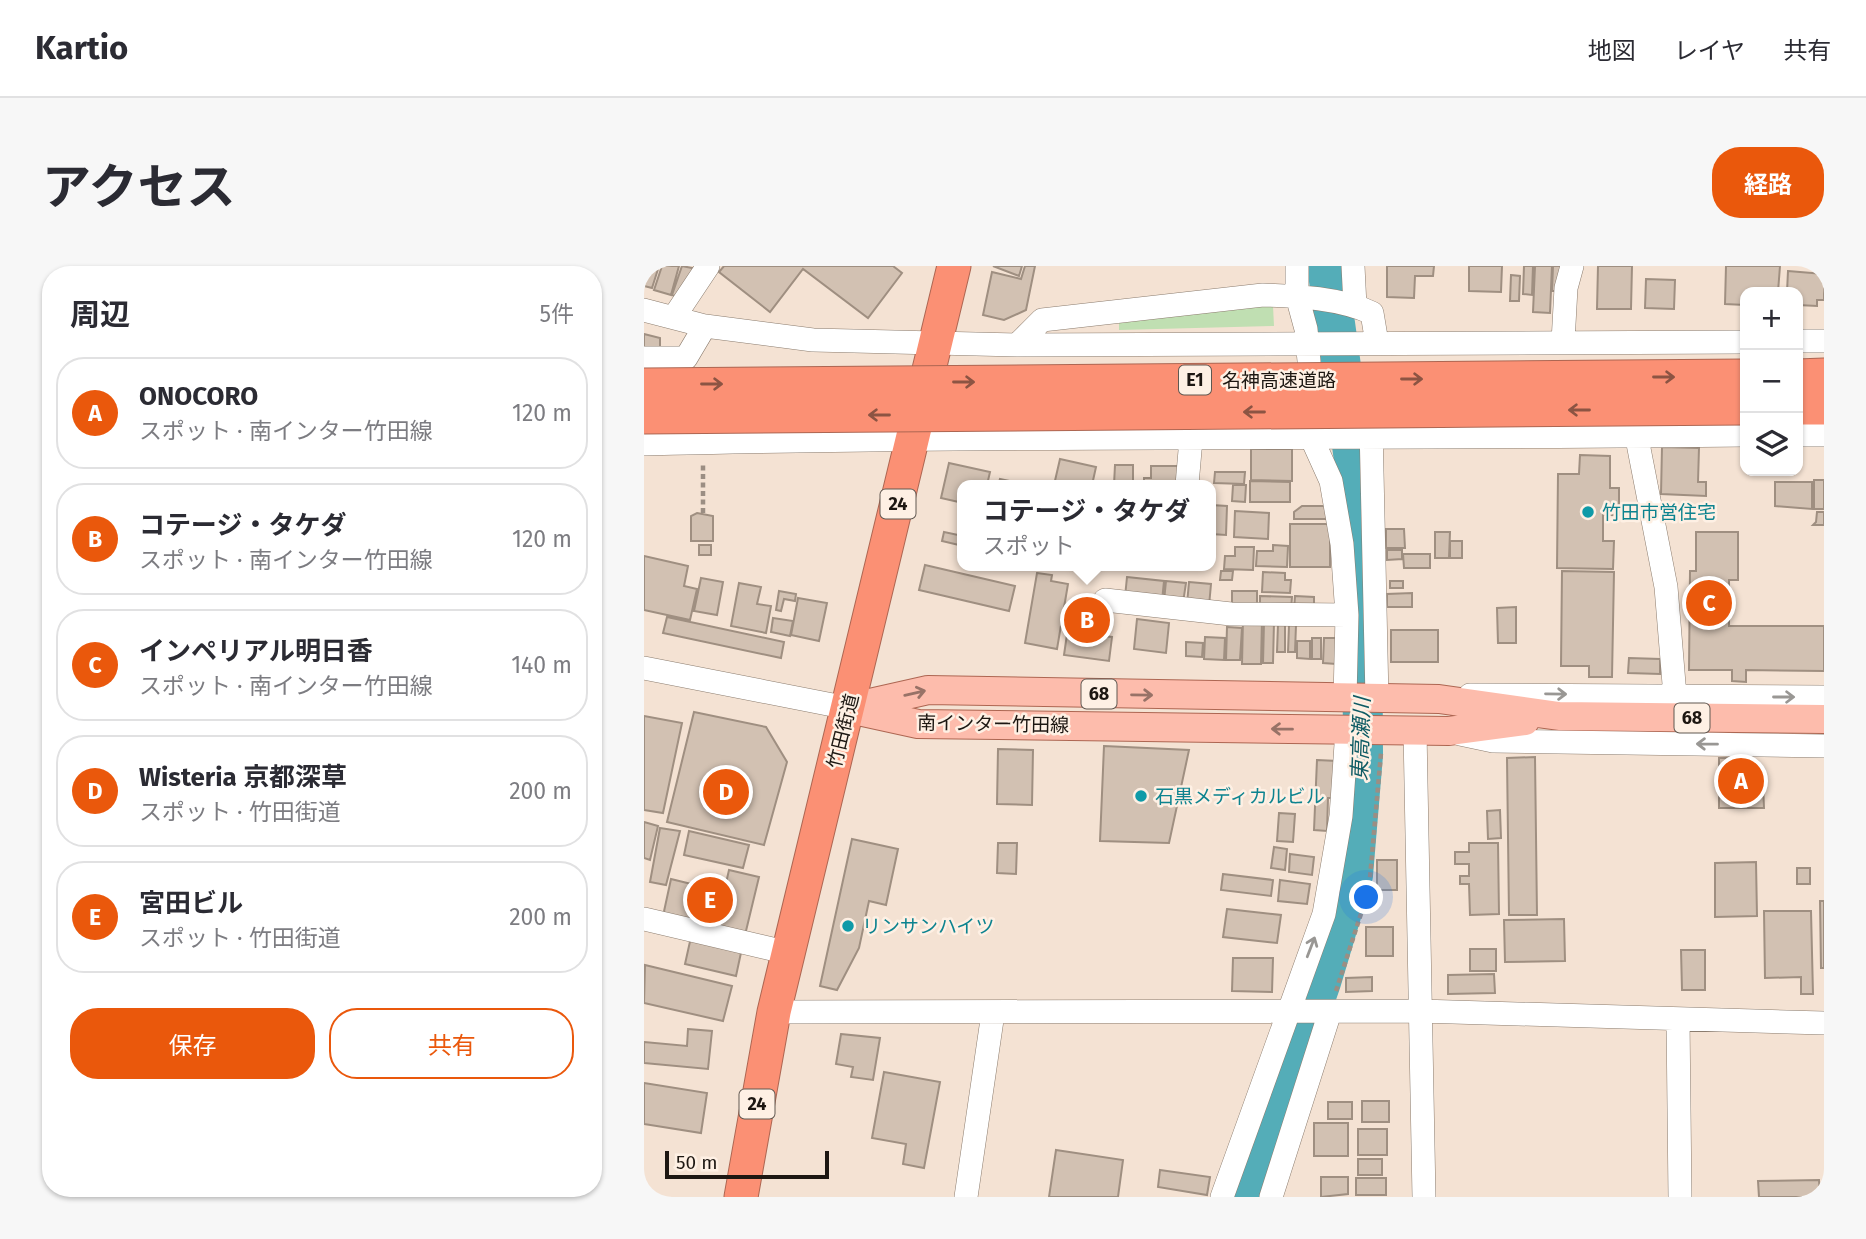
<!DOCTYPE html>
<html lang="ja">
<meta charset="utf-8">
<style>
:root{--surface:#fff;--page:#f7f7f7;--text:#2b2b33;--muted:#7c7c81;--line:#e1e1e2;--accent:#ea580c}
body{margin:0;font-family:"Fira Sans","Noto Sans JP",sans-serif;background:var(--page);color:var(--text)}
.controls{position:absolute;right:21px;top:21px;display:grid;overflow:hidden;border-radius:14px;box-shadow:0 2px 5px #0004}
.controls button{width:63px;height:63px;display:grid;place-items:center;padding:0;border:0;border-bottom:2px solid var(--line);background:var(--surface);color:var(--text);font:35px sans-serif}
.scale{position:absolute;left:21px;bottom:18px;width:164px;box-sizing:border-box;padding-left:7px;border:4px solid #1d1712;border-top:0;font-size:19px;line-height:24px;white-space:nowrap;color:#1d1712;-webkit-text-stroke:5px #fef0e4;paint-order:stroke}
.you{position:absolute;left:723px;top:632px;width:24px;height:24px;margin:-18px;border:5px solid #fff;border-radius:50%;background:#1a73e8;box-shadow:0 0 0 10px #1a73e833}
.badge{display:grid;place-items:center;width:46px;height:46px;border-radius:50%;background:var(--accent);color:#fff;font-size:23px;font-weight:700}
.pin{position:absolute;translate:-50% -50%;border:4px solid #fff;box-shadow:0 2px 7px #0006}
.popup{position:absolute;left:313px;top:214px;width:259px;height:91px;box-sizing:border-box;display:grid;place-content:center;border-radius:14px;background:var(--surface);filter:drop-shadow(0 2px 5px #0005);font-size:23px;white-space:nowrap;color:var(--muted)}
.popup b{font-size:26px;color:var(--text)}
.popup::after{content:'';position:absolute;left:50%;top:100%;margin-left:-14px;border:14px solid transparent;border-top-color:var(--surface)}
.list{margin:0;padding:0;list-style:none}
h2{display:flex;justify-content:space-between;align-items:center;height:91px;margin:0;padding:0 28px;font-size:30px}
h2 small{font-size:23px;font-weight:400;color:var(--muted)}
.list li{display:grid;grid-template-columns:46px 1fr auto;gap:21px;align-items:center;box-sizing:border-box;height:112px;margin:0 14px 14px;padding:0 14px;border:2px solid var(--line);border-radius:28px}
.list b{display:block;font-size:26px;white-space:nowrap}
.list p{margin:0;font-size:23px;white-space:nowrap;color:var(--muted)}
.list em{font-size:23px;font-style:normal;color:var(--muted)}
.actions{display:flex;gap:14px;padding:21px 28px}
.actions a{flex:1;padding:16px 0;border:2px solid var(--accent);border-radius:28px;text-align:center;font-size:24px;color:var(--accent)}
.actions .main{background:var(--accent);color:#fff}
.icon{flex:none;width:38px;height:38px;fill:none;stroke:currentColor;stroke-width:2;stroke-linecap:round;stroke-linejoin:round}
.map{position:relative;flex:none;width:1180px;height:931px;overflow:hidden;border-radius:28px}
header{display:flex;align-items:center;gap:42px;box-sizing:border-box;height:98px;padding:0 35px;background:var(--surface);border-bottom:2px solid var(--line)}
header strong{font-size:33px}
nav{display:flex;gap:38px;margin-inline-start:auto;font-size:24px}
.intro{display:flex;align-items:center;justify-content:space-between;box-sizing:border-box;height:168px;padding:0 42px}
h1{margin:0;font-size:49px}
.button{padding:18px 32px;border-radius:28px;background:var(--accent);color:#fff;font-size:24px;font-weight:700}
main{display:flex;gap:42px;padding:0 42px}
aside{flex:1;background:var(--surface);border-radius:28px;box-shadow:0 2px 5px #0004}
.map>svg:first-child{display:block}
.green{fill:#c0dfb2}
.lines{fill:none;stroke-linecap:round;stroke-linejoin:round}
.river{stroke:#54adb8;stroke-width:40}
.building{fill:#d2c1b2;stroke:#9f8f81;stroke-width:2}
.minor-casing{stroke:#8b7c6e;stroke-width:24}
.major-casing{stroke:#ad6652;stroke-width:30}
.highway-casing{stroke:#ad6652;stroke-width:35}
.path{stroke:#9b8e83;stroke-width:4.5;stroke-dasharray:5 3.5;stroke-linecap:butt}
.minor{stroke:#fff;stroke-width:23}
.major{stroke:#fdbcac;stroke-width:28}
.highway{stroke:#fb9074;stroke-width:33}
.highway-bridge-casing{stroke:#ad6652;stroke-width:35;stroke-linecap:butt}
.highway-bridge{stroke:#fb9074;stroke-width:33}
.oneway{stroke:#8c5443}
.oneway2{stroke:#987267}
.oneway3{stroke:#999794}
.culture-dot{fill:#0f9aa8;stroke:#fef0e4;stroke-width:2.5}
.labels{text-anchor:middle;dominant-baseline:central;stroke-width:5;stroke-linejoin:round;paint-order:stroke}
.shield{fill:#fef0e4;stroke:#605851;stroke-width:2}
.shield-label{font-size:18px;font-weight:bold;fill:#1d1712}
.street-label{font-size:19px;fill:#1d1712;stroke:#fef0e4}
.culture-label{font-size:19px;fill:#0d838f;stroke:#fef0e4;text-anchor:start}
.water-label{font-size:21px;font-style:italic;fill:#0f5b64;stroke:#fef0e4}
</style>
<header>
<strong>Kartio</strong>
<nav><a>地図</a><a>レイヤ</a><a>共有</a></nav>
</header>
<div class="intro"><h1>アクセス</h1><a class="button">経路</a></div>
<main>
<aside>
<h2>周辺<small>5件</small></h2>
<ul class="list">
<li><span class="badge">A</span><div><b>ONOCORO</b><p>スポット · 南インター竹田線</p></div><em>120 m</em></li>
<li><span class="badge">B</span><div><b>コテージ・タケダ</b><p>スポット · 南インター竹田線</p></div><em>120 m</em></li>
<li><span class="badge">C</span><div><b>インペリアル明日香</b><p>スポット · 南インター竹田線</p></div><em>140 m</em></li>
<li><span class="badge">D</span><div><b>Wisteria 京都深草</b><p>スポット · 竹田街道</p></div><em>200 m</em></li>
<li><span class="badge">E</span><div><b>宮田ビル</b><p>スポット · 竹田街道</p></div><em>200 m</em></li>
</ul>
<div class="actions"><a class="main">保存</a><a>共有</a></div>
</aside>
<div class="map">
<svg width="1180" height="931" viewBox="0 0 1180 931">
<rect width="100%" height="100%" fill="#f4e2d3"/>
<path class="green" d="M 629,40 L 630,60 L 475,64 L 475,57 L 579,43 Z"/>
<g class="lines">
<path class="river" d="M 603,931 L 677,716 L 709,609 L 719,489 L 718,300 L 711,201 L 683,0"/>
</g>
<path class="building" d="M 0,0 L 15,0 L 8,22 L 0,20 Z
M 18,0 L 35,0 L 27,29 L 10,24 Z
M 38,0 L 53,3 L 38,32 L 28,29 Z
M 80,0 L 249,0 L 258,7 L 224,52 L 159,3 L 126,46 L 75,6 Z
M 349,0 L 378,0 L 375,10 Z
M 381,0 L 391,0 L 382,44 L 360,54 L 339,49 L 348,6 L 377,13 Z
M 743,0 L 790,0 L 789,10 L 771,10 L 770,32 L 743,31 Z
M 825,0 L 858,0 L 857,26 L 825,25 Z
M 880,0 L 889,0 L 888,29 L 879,28 Z
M 891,0 L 908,0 L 906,47 L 889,46 Z
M 909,0 L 918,0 L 917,25 L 908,25 Z
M 954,0 L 988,0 L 987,43 L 953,43 Z
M 1082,0 L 1136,0 L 1134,26 L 1101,26 L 1101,39 L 1081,38 Z
M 1144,5 L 1180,8 L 1180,34 L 1173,34 L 1173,40 L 1154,39 L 1154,26 L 1143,26 Z
M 867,9 L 876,10 L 875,35 L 866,35 Z
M 1002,13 L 1031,14 L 1030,43 L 1001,42 Z
M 0,68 L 16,72 L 16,88 L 0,88 Z
M 1018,181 L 1055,182 L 1054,216 L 1062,216 L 1062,230 L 1017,228 Z
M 607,183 L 648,183 L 648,215 L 607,214 Z
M 936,189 L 966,190 L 966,222 L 975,222 L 975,249 L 959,249 L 959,275 L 970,275 L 969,303 L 913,302 L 914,208 L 935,208 Z
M 416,193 L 452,201 L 448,219 L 410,219 Z
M 305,197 L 346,206 L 343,219 L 319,219 L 319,237 L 297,232 Z
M 471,199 L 489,199 L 489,219 L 470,219 Z
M 507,200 L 534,200 L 534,219 L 500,219 L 500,212 L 507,212 Z
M 571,206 L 601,206 L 600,218 L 570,217 Z
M 356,213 L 384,219 L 354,219 Z
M 1170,214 L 1180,214 L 1180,243 L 1170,243 Z
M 606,215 L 646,216 L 646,236 L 606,236 Z
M 1131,216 L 1168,216 L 1168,243 L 1131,240 Z
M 589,219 L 602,219 L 601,236 L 588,235 Z
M 567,239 L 583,240 L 582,269 L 567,268 Z
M 658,240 L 682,240 L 682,253 L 650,253 L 650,246 Z
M 591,245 L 625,247 L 624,273 L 590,271 Z
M 1173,246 L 1180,246 L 1180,259 L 1169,259 L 1172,256 Z
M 53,247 L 69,250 L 69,275 L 47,275 L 47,250 Z
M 646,258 L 686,258 L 686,301 L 646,301 Z
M 742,263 L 760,263 L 761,282 L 742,282 Z
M 300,266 L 319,270 L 319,280 L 298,275 Z
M 791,266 L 806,266 L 805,292 L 791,292 Z
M 1052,266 L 1094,266 L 1094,314 L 1085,314 L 1085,360 L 1180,360 L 1180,405 L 1102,404 L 1102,416 L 1088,415 L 1088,404 L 1045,404 L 1046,305 L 1052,305 Z
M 806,275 L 818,275 L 818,292 L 806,292 Z
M 55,279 L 67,279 L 67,289 L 55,289 Z
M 629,279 L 644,280 L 643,301 L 612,300 L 613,285 L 629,285 Z
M 591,281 L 610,281 L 609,304 L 580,303 L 581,290 L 591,290 Z
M 743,284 L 758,284 L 758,293 L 743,294 Z
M 759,288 L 786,288 L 786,302 L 760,302 Z
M 0,290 L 44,300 L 40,320 L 53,323 L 46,354 L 0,344 Z
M 281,299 L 371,320 L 365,345 L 275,324 Z
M 577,305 L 589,305 L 588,314 L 576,314 Z
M 918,305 L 970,306 L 968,411 L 945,411 L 945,400 L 917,400 Z
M 619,306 L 641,307 L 641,314 L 647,314 L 646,327 L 618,326 Z
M 393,307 L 408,309 L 407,315 L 424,318 L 413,383 L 381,377 Z
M 483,311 L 520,315 L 518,335 L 481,331 Z
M 57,312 L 79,316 L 73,349 L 50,345 Z
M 522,315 L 542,317 L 539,337 L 520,335 Z
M 746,315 L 759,315 L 759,322 L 746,322 Z
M 545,316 L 567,318 L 565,340 L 543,338 Z
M 95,317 L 117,321 L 113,338 L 127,340 L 122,367 L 87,360 Z
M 135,325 L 152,328 L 151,335 L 140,333 L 137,345 L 132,344 Z
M 588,325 L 613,325 L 613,342 L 588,342 Z
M 768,327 L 768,341 L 743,341 L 743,328 Z
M 616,330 L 648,331 L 647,344 L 616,343 Z
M 651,330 L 670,331 L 670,345 L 650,344 Z
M 154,332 L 183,337 L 175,375 L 147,369 Z
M 428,334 L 463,339 L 459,370 L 468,371 L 465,395 L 420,389 Z
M 872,341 L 872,377 L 854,377 L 853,342 Z
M 23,351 L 140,376 L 137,392 L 19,367 Z
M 129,352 L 149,355 L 146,370 L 127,366 Z
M 493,353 L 525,357 L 522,387 L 490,383 Z
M 599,353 L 618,354 L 617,398 L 598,398 Z
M 620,356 L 630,356 L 629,397 L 619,397 Z
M 634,358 L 641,358 L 641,386 L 633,386 Z
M 645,359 L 652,359 L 651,386 L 644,386 Z
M 583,361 L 598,362 L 596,394 L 582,394 Z
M 747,364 L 794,364 L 794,396 L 747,396 Z
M 561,371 L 581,372 L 580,394 L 560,393 Z
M 668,372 L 677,372 L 677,393 L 668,393 Z
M 680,372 L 692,372 L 692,398 L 679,397 Z
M 653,375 L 666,375 L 666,393 L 653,392 Z
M 542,376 L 559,377 L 558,391 L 542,390 Z
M 985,392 L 1016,393 L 1016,408 L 984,407 Z
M 50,446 L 122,461 L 143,496 L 120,579 L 23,556 Z
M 0,450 L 38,457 L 19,547 L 0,544 Z
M 460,480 L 545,484 L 525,577 L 456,575 Z
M 354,483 L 389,484 L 388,539 L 353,538 Z
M 891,491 L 893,649 L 865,649 L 863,492 Z
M 1075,492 L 1093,492 L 1093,497 L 1107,501 L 1115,508 L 1119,518 L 1120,542 L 1075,542 Z
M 673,494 L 693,495 L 691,532 L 684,532 L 683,565 L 670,564 Z
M 856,544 L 857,572 L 844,573 L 843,545 Z
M 635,547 L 651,548 L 649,576 L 633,575 Z
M 0,556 L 14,560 L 6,594 L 0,592 Z
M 16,562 L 36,565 L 22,619 L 6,616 Z
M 45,565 L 105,579 L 99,602 L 40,589 Z
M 208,573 L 254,583 L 242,639 L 225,635 L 215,682 L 193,724 L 176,720 Z
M 354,577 L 373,577 L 372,608 L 353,607 Z
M 825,577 L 854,577 L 855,648 L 826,649 L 825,618 L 816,618 L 816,610 L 825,610 L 825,598 L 811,598 L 811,586 L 825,586 Z
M 630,581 L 643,583 L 641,604 L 627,602 Z
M 646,588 L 670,591 L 668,609 L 645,606 Z
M 733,594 L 753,594 L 753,624 L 733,624 Z
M 1112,596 L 1113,650 L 1071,651 L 1071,597 Z
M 1153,602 L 1166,602 L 1166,618 L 1153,618 Z
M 85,604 L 115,611 L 101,669 L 19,650 L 27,613 L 80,626 Z
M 579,608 L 629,614 L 627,630 L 577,624 Z
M 636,614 L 666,618 L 663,638 L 634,635 Z
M 1176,635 L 1180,635 L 1180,702 L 1177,702 Z
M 583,643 L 637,649 L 633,677 L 579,671 Z
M 1120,645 L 1167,645 L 1169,728 L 1157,728 L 1157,711 L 1121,712 Z
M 920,653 L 921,695 L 861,696 L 860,654 Z
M 722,661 L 749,661 L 749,690 L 722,690 Z
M 47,671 L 98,682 L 92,710 L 41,698 Z
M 826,683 L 852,683 L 852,705 L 826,705 Z
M 1037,684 L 1061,684 L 1061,724 L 1038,724 Z
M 589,692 L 629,692 L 628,726 L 588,725 Z
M 1,699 L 88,720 L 79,755 L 0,737 Z
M 850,708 L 851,727 L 804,728 L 804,709 Z
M 728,711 L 728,725 L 702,726 L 702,712 Z
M 44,763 L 68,765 L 64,803 L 0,797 L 0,776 L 43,780 Z
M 197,768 L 236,772 L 229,814 L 207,811 L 209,801 L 192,798 Z
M 240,806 L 296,816 L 280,902 L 259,898 L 262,878 L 228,872 Z
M 0,817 L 63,827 L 57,867 L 0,858 Z
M 718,835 L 745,835 L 745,856 L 718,856 Z
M 684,836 L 708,836 L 708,853 L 684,853 Z
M 670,857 L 704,857 L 704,890 L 670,890 Z
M 714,863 L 743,863 L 743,889 L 714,889 Z
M 412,884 L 479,894 L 474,931 L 405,931 Z
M 714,893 L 738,893 L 738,909 L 714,909 Z
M 516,904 L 566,911 L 563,929 L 514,921 Z
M 677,911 L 704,911 L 704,928 L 677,931 Z
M 712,912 L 742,912 L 742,929 L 712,929 Z
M 1175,914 L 1176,931 L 1115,931 L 1114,915 Z"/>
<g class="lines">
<defs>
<path id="minor" d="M 653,0 L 653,30 L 662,63 L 665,95 L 668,173 L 687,215 L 698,278 L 703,349 L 701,433
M 709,0 L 711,40
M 0,44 L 61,60 L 169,74 L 373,79 L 1101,76
M 30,51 L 64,0
M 1154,75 L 1180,75
M 919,76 L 922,22 L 928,0
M 373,79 L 398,54 L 619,29 C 654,30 696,32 728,47 L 733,77
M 0,92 L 42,92 L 61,60
M 990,157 L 1022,321 L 1031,430
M 727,160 L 733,433
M 1154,169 L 1180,169
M 0,178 C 367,169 734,173 1101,169
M 543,219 L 547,173
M 461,334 L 587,348 L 703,349
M 0,402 L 204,442
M 826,429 L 1180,431
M 771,465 L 780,931
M 816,468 L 849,475 L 1180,480
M 0,653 L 145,687
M 130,746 L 776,745 L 1180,757
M 1034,753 L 1036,931
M 322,931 L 349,747
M 578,931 L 680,648 L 697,550 L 703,464
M 627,931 L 686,746"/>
<path id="major" d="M 204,442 L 284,424 L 795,433 L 915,450 L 1180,453
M 210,444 L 274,458 L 805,465 L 881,455"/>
<path id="highway" d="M 1154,110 L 1180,109
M 1154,142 L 1180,142
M 97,931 L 130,746 L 310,0"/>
</defs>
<use href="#minor" class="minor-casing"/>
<use href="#major" class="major-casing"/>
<use href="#highway" class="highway-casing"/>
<path class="path" d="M 59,247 L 59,196
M 692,725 L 725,623 L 737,487"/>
<use href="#minor" class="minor"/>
<use href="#major" class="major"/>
<use href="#highway" class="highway"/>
<defs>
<path id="highway-bridge" d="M 0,119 L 1101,110
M 0,151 L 1101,142"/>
</defs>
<use href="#highway-bridge" class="highway-bridge-casing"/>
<use href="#highway-bridge" class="highway-bridge"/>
</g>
<defs><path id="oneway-shaft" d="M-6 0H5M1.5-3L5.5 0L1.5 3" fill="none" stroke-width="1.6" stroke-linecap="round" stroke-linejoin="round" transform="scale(1.75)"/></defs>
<g class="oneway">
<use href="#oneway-shaft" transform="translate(1020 111)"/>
<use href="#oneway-shaft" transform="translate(768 113)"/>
<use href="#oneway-shaft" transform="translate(320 116)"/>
<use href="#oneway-shaft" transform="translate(68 118)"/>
<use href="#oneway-shaft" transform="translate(935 144) rotate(180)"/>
<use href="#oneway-shaft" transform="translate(610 146) rotate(180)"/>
<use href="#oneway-shaft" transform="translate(235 149) rotate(180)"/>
</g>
<g class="oneway2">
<use href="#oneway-shaft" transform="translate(271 427) rotate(-13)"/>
<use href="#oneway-shaft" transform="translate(498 429) rotate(1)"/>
<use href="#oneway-shaft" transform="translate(638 463) rotate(-179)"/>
</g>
<g class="oneway3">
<use href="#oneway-shaft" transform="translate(912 428) rotate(1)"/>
<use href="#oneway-shaft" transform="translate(1140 431)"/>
<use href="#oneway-shaft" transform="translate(1063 478) rotate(-179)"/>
<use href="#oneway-shaft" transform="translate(667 681) rotate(-69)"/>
</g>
<g class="culture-dot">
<circle cx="944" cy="246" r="7"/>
<circle cx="497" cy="530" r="7"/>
<circle cx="204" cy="660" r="7"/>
</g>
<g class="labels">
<g class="shield">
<rect x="535" y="99.5" width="32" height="29" rx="5"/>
<rect x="236.5" y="223.5" width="35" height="29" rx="5"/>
<rect x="437.5" y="413.5" width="35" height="29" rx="5"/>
<rect x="1030.5" y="437.5" width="35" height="29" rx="5"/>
<rect x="95.5" y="823.5" width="35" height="29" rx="5"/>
</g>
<g class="shield-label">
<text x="551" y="114">E1</text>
<text x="254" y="238">24</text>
<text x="455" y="428">68</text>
<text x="1048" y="452">68</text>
<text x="113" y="838">24</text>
</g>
<g class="street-label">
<text x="635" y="114">名神高速道路</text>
<text transform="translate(349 458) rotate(1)">南インター竹田線</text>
<text transform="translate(199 465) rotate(-76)">竹田街道</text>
</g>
<g class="culture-label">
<text x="958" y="246">竹田市営住宅</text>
<text x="511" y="530">石黒メディカルビル</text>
<text x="218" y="660">リンサンハイツ</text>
</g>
<g class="water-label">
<text transform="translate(717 473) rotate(-88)">東高瀬川</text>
</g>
</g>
</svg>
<div class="controls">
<button>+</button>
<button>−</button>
<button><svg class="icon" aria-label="layers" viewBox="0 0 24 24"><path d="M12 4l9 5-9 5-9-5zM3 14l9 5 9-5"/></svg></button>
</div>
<div class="scale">50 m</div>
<div class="you"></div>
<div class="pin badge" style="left:1097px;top:515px">A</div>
<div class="pin badge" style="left:443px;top:354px">B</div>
<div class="popup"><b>コテージ・タケダ</b>スポット</div>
<div class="pin badge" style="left:1065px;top:337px">C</div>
<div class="pin badge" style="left:82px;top:526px">D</div>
<div class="pin badge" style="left:66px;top:634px">E</div>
</div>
</main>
